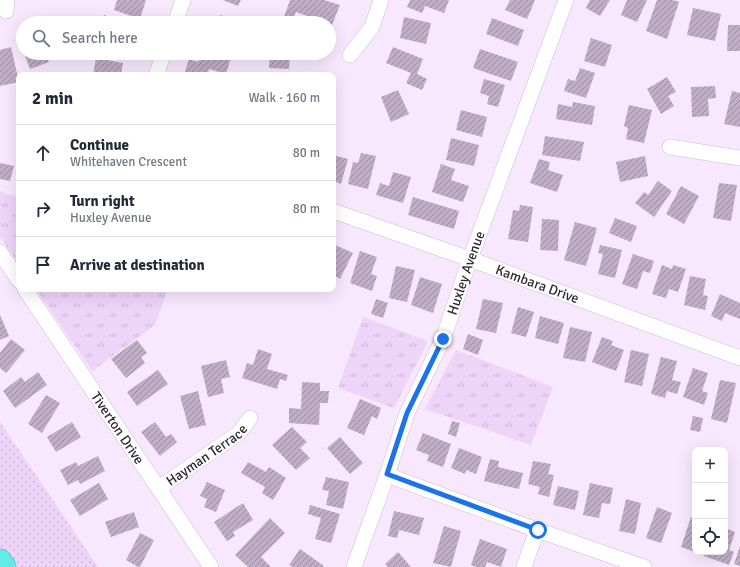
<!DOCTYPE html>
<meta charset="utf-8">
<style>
:root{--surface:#fff;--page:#f2f2f3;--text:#1f2937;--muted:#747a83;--line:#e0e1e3}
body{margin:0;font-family:Signika,sans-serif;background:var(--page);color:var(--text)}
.controls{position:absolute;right:12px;bottom:12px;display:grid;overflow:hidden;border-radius:8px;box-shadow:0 4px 16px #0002}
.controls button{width:36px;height:36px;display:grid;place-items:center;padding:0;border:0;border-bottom:1px solid var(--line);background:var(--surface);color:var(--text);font:20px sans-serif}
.stop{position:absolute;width:12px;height:12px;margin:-9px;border:3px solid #1a73e8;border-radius:50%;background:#fff}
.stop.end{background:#1a73e8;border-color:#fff;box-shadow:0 1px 4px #0008}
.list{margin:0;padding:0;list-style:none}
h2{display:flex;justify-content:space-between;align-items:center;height:52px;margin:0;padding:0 16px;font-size:17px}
h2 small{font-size:13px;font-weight:400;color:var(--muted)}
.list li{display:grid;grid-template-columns:26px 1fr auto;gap:12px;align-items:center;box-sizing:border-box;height:56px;padding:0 16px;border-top:1px solid var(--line)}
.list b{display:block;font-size:15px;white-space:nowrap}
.list p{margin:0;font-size:13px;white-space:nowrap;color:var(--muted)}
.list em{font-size:13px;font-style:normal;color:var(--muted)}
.icon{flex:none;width:22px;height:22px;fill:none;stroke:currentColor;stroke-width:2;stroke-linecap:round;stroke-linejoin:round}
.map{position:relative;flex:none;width:740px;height:567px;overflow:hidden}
.search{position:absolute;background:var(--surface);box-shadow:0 4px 16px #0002;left:16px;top:16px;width:320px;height:44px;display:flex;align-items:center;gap:10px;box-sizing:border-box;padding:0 14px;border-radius:22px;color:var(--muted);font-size:15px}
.panel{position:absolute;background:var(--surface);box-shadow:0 4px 16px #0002;left:16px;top:72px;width:320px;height:220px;border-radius:8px}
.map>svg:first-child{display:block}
.grass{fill:url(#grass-dots)}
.park{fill:url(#park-tufts)}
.building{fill:url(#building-hatch)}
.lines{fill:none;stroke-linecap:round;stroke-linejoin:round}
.minor-casing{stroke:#cfbcd6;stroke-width:16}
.highway-casing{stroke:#51a8a9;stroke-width:23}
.minor{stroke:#fff;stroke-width:15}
.highway{stroke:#62ece8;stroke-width:22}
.route{stroke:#1a73e8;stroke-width:5}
.labels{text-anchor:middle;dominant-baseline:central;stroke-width:3;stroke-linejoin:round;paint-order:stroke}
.street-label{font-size:14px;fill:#312a34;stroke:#f8e8fd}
</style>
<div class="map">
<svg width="740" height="567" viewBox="0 0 740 567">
<defs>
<pattern id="grass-dots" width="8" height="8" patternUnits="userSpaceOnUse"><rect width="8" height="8" fill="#efd4f9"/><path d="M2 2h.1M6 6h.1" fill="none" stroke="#cdb6d6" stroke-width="1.8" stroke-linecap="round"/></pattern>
<pattern id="park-tufts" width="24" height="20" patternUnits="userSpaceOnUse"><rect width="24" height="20" fill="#efd4f9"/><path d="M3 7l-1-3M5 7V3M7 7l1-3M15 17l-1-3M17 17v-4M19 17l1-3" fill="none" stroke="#cdb6d6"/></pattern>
<pattern id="building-hatch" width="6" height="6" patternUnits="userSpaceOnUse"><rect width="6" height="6" fill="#c0aec7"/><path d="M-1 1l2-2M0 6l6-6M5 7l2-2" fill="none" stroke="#9d8ea2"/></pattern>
</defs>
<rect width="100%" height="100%" fill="#f8e8fd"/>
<path class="grass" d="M 0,422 L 98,567 L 0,567 Z"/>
<path class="park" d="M 0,191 L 19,198 L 19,264 L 0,237 Z
M 36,289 L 168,289 L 155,325 L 92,371 Z
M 363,317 L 428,341 L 394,408 L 338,388 Z
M 456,350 L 553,387 L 531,445 L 425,409 Z"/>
<path class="building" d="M 117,0 L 146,0 L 140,19 L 114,10 Z
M 223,0 L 241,0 L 238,6 Z
M 290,0 L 324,0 L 340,5 L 332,25 L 296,12 L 292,23 L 290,23 L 283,20 Z
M 410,0 L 449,0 L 444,13 L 425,6 L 422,13 L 407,7 Z
M 510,0 L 535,0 L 527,19 L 505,10 Z
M 590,0 L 610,0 L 600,16 L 586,8 Z
M 627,0 L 647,0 L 637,22 L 621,15 Z
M 657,0 L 673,0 L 679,2 L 667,39 L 646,31 Z
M 693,8 L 721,14 L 715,41 L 687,35 Z
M 104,15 L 125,23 L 101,23 Z
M 220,15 L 230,18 L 229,23 L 217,23 Z
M 404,17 L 431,23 L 426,44 L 400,38 Z
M 492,18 L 524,30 L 518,46 L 486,34 Z
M 728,25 L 740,25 L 740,51 L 727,51 Z
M 591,38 L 612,45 L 605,67 L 584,61 Z
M 23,40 L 23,51 L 19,42 Z
M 11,47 L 19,82 L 0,86 L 0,50 Z
M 393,47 L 423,59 L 417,74 L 427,79 L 422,90 L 406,83 L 411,73 L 386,63 Z
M 480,49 L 518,62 L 511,81 L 473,68 Z
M 24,53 L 45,53 L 49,62 L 30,69 Z
M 201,53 L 229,53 L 232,54 L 226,74 L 209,69 L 207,75 L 197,73 L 196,75 L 184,75 L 189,59 L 198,62 Z
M 270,53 L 290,53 L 289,69 L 269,68 Z
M 96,58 L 123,63 L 121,75 L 93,75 Z
M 580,68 L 595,73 L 586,98 L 564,91 L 568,79 L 575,81 Z
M 667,77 L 676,92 L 668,96 L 674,106 L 661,114 L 647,89 Z
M 484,79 L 505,85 L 498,107 L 487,104 L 489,96 L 480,93 Z
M 715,86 L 716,98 L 708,99 L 709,116 L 692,117 L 691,87 Z
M 398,90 L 409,114 L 391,122 L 381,97 Z
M 732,91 L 740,93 L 740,127 L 724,124 Z
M 573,102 L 595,106 L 592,125 L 556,119 L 558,104 L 572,107 Z
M 629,105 L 652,110 L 644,143 L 626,139 L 628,128 L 624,126 Z
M 461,110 L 487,117 L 482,137 L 456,130 Z
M 545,136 L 584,142 L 580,161 L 542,155 Z
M 451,138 L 479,145 L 474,166 L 446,160 Z
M 361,153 L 376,156 L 368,189 L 348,184 L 353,162 L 358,163 Z
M 333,155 L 348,159 L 341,184 L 333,181 Z
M 645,156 L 648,176 L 620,182 L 616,162 Z
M 539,159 L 550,162 L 548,170 L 563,175 L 557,192 L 530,183 Z
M 0,163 L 14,166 L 10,181 L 0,179 Z
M 441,164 L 455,169 L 451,180 L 469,186 L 463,202 L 432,192 Z
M 393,172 L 411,177 L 403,203 L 376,195 L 380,183 L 389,186 Z
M 658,181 L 672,191 L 654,217 L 635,203 L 644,192 L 648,195 Z
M 719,183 L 737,185 L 731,221 L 713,218 Z
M 681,186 L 699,196 L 684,224 L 666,214 Z
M 413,197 L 459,211 L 454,229 L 408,215 Z
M 520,205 L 533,207 L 528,242 L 508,239 L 513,210 L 519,211 Z
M 615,218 L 637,226 L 631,242 L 609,233 Z
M 542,219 L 559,220 L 558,251 L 540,250 Z
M 575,222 L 597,228 L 586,266 L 564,260 Z
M 333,244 L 353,253 L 340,279 L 333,275 Z
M 600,245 L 622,250 L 615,278 L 598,274 L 603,254 L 598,253 Z
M 360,251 L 377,257 L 371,274 L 377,276 L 372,291 L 350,283 Z
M 633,254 L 654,261 L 650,273 L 643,271 L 637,289 L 622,284 Z
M 662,265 L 672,269 L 673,265 L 686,269 L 678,292 L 669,289 L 666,298 L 652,294 Z
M 396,266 L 415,270 L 407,302 L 389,298 Z
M 690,276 L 706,279 L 703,295 L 708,296 L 705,310 L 684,305 Z
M 420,277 L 442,284 L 433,313 L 411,305 Z
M 720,294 L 740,303 L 740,319 L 725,313 L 722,321 L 711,316 Z
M 376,299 L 388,303 L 383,318 L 371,314 Z
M 483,299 L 503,303 L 496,333 L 476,329 Z
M 518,307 L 534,312 L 526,337 L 511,333 Z
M 0,315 L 9,336 L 0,340 Z
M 540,316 L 564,323 L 558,344 L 535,338 Z
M 570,327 L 592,332 L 585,362 L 563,358 Z
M 468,334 L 483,340 L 478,355 L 463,349 Z
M 602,337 L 613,341 L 611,345 L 624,350 L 616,371 L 592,362 Z
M 11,339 L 25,350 L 6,373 L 0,368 L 0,353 Z
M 137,340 L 147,353 L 141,357 L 145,363 L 126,378 L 111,359 Z
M 258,349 L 272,354 L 267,369 L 288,375 L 286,381 L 280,379 L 277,389 L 242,378 L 247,363 L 253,365 Z
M 631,350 L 649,354 L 642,386 L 624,382 Z
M 661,357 L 677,361 L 672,380 L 681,382 L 677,394 L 667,391 L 665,398 L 651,394 Z
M 226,360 L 230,377 L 221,379 L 224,393 L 208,397 L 201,366 Z
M 693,368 L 708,373 L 702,391 L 708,393 L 704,405 L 683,397 Z
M 158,370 L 168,384 L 137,406 L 127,392 Z
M 38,372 L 47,385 L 15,408 L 3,391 L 21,377 L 25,382 Z
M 720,380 L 736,383 L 727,423 L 711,419 Z
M 302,382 L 320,383 L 320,391 L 329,391 L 328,403 L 320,403 L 319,425 L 289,423 L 289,408 L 301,409 Z
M 198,391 L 206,425 L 189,429 L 180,396 Z
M 46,395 L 60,403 L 42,433 L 28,424 Z
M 360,399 L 381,408 L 377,419 L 372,416 L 364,435 L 347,428 Z
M 693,416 L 703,418 L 700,432 L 690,430 Z
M 452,421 L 460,423 L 456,437 L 448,434 Z
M 72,422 L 81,437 L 56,452 L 47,437 Z
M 155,422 L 166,437 L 171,434 L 177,442 L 160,456 L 141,432 Z
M 292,427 L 307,442 L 300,448 L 310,458 L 296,470 L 272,445 Z
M 423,433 L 451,444 L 443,467 L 427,461 L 429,455 L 416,450 Z
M 340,437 L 363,463 L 350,474 L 327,448 Z
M 459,448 L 482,457 L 476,474 L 466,470 L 465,474 L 451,468 Z
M 98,456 L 105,471 L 80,484 L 78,480 L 68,485 L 60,470 L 76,462 L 78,466 Z
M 490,459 L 499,461 L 498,467 L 523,473 L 519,489 L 484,481 Z
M 533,461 L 551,464 L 548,474 L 554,475 L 549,497 L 538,494 L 540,487 L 528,484 Z
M 248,462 L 266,472 L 269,467 L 286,478 L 273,500 L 262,493 L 265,487 L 241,473 Z
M 326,477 L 349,482 L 343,509 L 326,505 L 329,491 L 322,490 Z
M 207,482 L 225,490 L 216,512 L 204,507 L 207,499 L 200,496 Z
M 99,483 L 108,499 L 80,516 L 70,500 Z
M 590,483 L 613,488 L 610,504 L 602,503 L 599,518 L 583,515 Z
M 558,486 L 579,491 L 575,510 L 553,505 Z
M 626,499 L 641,503 L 635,534 L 619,531 Z
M 243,503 L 253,520 L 233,532 L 235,536 L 227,541 L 214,522 Z
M 310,505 L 340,514 L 331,543 L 315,539 L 321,518 L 308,514 Z
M 657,507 L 672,513 L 661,543 L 646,538 Z
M 394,511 L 424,518 L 419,535 L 399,530 L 397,538 L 388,536 Z
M 134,512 L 139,527 L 111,537 L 105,522 Z
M 691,517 L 695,519 L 695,552 L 681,547 Z
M 270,518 L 285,533 L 261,557 L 271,567 L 248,567 L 235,555 Z
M 444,526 L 461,531 L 451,567 L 433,563 Z
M 725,528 L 735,532 L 729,550 L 734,552 L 729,565 L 704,556 L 706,552 L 725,552 Z
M 140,533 L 154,540 L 140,567 L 138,567 L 126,560 Z
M 480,539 L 507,549 L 501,567 L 487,562 L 485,567 L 476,567 L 471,565 Z
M 740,546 L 740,566 L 734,564 Z
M 300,549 L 324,566 L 323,567 L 293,567 L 289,565 Z
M 398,552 L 411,567 L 388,567 L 385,564 Z"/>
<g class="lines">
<defs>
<g id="minor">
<path d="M 6,11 L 7,0"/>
<path d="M 175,23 L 183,0"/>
<path d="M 350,55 L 372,27 L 381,0"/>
<path d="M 156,75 L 164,53"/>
<path d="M 670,147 L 740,158"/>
<path id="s1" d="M 333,211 L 470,259 L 740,358"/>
<path d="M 0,252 L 19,281"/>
<path id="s2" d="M 25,289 L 211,567"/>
<path d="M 387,475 L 537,530 L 644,567"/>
<path id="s3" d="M 159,488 L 239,433 L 250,418"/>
<path id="s4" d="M 354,567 L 387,475 L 407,413 L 443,339 L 470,259 L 566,0"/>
<path d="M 524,567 L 537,530"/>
</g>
<path id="highway" d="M 0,560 L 5,567"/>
</defs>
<use href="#minor" class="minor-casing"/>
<use href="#highway" class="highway-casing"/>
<use href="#minor" class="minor"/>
<use href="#highway" class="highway"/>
</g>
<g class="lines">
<path class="route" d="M 443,339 L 407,413 L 387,474 L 538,530"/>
</g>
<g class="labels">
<g class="street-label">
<text stroke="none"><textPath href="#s4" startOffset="315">Huxley Avenue</textPath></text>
<text stroke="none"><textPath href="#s1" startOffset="217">Kambara Drive</textPath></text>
<text stroke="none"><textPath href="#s2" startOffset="167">Tiverton Drive</textPath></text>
<text stroke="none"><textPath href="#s3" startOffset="58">Hayman Terrace</textPath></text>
</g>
</g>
</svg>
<div class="controls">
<button>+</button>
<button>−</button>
<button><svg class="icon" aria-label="locate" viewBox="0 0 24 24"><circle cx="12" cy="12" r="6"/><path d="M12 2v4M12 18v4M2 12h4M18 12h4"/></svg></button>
</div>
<div class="stop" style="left:538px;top:530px"></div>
<div class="stop end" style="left:443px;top:339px"></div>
<div class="search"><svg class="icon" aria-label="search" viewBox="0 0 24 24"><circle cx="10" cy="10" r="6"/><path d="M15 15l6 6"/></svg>Search here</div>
<section class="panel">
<h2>2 min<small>Walk · 160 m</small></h2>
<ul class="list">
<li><svg class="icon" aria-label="ahead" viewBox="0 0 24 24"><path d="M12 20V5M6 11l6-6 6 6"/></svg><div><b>Continue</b><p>Whitehaven Crescent</p></div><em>80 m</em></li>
<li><svg class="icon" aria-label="right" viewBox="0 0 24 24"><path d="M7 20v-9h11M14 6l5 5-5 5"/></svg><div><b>Turn right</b><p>Huxley Avenue</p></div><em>80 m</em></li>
<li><svg class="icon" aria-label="arrive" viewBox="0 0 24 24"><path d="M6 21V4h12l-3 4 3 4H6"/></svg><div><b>Arrive at destination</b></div></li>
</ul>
</section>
</div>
